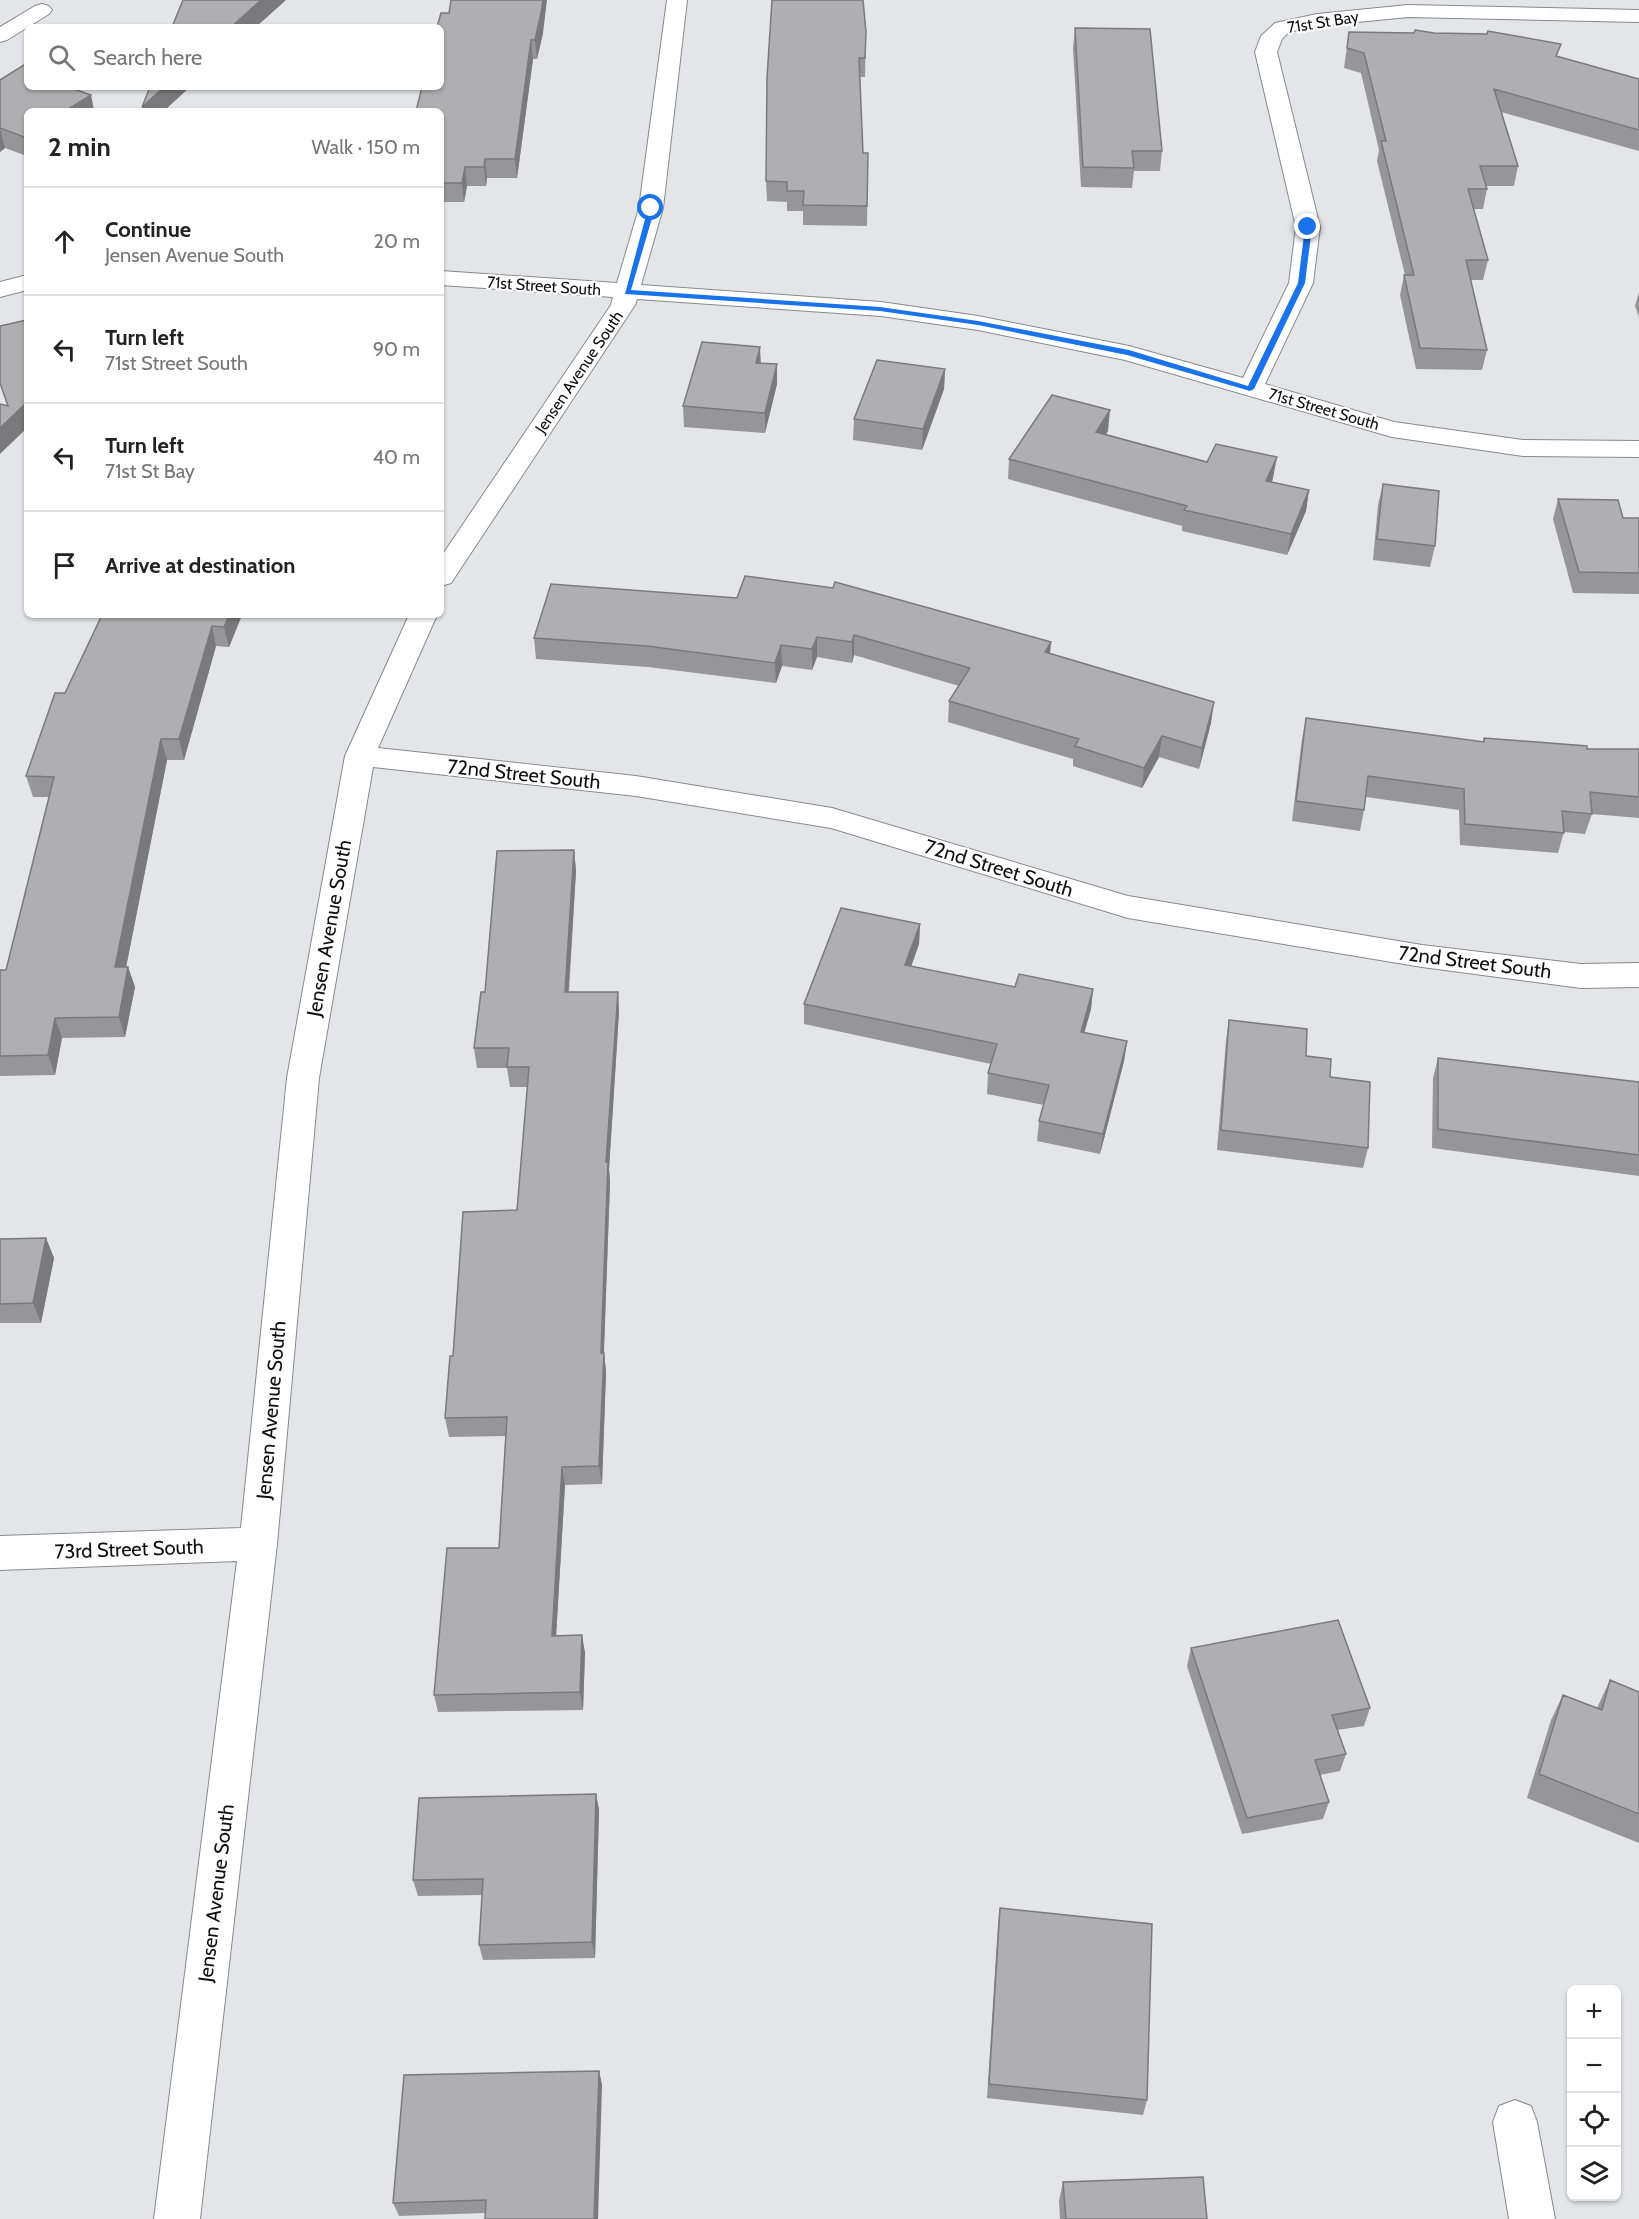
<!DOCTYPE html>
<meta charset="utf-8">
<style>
:root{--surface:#fff;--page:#f6f6f6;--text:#222;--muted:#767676;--line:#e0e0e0}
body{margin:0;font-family:Cabin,sans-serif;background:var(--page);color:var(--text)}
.controls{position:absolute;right:18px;bottom:18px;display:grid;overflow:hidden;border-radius:9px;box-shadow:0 2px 4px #0004}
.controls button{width:54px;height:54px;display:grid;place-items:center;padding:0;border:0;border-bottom:2px solid var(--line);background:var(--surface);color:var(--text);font:30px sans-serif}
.stop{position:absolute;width:18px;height:18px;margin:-14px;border:4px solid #1a73e8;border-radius:50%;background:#fff}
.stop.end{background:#1a73e8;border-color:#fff;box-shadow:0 2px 6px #0008}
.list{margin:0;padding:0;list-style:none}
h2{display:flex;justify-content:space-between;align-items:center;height:78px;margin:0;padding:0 24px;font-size:26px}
h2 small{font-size:20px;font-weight:400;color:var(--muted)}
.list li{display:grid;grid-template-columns:39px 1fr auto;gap:18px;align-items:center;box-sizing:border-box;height:108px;padding:0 24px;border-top:2px solid var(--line)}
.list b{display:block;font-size:22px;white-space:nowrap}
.list p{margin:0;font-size:20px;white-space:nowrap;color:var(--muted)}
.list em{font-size:20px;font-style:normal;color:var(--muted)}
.icon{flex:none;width:33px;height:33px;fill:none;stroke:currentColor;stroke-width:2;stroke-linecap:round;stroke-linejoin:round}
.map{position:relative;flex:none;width:1639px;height:2219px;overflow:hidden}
.search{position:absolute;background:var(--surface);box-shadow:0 2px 4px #0004;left:24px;top:24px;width:420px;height:66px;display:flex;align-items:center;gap:15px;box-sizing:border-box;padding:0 21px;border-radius:9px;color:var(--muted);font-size:22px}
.panel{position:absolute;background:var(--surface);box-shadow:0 2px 4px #0004;left:24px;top:108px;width:420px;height:510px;border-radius:9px}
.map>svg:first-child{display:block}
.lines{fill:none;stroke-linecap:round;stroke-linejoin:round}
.minor-casing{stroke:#88898b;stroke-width:2}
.minor{fill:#fff;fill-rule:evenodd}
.wall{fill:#969698}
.shaded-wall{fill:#7a7a7c}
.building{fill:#afaeb1;stroke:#7a7a7c;stroke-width:1.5}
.route{fill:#1a73e8}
.labels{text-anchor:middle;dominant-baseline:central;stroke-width:4.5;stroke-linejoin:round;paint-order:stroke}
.far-street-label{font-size:16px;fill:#0f0f10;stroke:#fff}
.street-label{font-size:20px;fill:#0f0f10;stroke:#fff}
</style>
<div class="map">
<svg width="1639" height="2219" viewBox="0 0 1639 2219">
<rect width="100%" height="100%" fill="#e4e5e8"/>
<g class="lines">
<defs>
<path id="minor" d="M 667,0 L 687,0 L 663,208 L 641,285 L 881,302 L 978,316 L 1129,346 L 1243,378 L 1289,283 L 1296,227 L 1255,52 L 1261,36 L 1275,23 L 1317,14 L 1408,5 L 1639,10 L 1639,22 L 1408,17 L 1317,26 L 1289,32 L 1282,39 L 1277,52 L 1320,227 L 1313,283 L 1265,384 L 1394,422 L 1523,440 L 1639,441 L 1639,457 L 1523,456 L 1392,437 L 1125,360 L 978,330 L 881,316 L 637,299 L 635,305 L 451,583 L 441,586 L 441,557 L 611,305 L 613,297 L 441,285 L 441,271 L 617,283 L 639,208 Z
M 42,4 L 49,6 L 52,10 L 49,14 L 7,40 L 0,42 L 0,27 L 35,6 Z
M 27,275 L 27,290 L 0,297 L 0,282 Z
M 409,615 L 437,615 L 378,748 L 636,776 L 832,808 L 1128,896 L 1422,945 L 1581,964 L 1639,963 L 1639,987 L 1581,988 L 1422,967 L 1128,918 L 831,828 L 636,796 L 373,767 L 319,1078 L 277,1544 L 200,2219 L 154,2219 L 237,1561 L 0,1570 L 0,1536 L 241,1528 L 287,1078 L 345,756 Z
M 1515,2100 L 1531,2106 L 1537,2122 L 1555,2219 L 1509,2219 L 1493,2122 L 1499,2106 Z"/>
</defs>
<use href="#minor" class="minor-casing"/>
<use href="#minor" class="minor"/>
</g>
<path class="wall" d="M 449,13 L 543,33 L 537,59 L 533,59 L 517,178 L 487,178 L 486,186 L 467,186 L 464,202 L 441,202 L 441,111 Z
M 1075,28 L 1162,151 L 1160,171 L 1134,171 L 1132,188 L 1081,187 L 1073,48 Z
M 866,32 L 865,77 L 860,77 L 863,153 L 868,153 L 867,226 L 803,225 L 803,211 L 787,211 L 787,202 L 767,201 L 766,181 Z
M 1349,32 L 1558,57 L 1639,79 L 1639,151 L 1501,112 L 1518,166 L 1514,186 L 1486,186 L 1487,189 L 1483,209 L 1474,209 L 1488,260 L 1483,280 L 1471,280 L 1487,350 L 1482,370 L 1416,369 L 1400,295 L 1404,275 L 1405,275 L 1377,161 L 1379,150 L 1361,73 L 1344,68 Z
M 0,80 L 27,87 L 91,95 L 94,111 L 27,111 L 27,156 L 5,148 L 0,152 Z
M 1639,292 L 1639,317 L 1635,306 Z
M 760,347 L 760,363 L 777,384 L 765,433 L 684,427 L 683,406 Z
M 945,369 L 944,389 L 922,450 L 853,440 L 854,419 Z
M 1108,431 L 1106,434 L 1207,462 L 1273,478 L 1272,482 L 1309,490 L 1306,511 L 1287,555 L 1182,531 L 1182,526 L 1008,479 L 1009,459 Z
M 1383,484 L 1435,546 L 1430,567 L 1373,560 L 1378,505 Z
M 1558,499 L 1623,518 L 1639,518 L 1639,594 L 1573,593 L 1553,519 Z
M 551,584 L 1051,642 L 1050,653 L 1211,723 L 1199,769 L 1159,757 L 1142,788 L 1073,766 L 1073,759 L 948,722 L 949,701 L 959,686 L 854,655 L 852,663 L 817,657 L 812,670 L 782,666 L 776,683 L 648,667 L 536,659 L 534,638 Z
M 102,615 L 242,615 L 229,647 L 216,646 L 184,760 L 167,760 L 126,967 L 128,967 L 135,987 L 125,1037 L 62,1038 L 55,1075 L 0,1076 L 0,970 L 6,970 L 49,797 L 33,797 L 26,776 Z
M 1306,718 L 1483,742 L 1484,738 L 1587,749 L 1639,749 L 1639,818 L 1592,814 L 1585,834 L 1564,832 L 1558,853 L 1460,845 L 1459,810 L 1366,797 L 1364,810 L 1360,831 L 1292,821 L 1302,739 Z
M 574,850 L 576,871 L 569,992 L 618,992 L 619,1012 L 609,1169 L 610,1182 L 604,1353 L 606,1372 L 602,1484 L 565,1485 L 556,1636 L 585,1652 L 583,1710 L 438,1712 L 434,1695 L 499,1548 L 506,1436 L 449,1437 L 445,1418 L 453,1356 L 517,1210 L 528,1087 L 510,1087 L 507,1068 L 477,1068 L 474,1048 L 485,992 Z
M 920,924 L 919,944 L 911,967 L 1015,987 L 1093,989 L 1091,1009 L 1084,1032 L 1127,1041 L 1124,1061 L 1100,1154 L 1037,1141 L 1039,1121 L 1044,1105 L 987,1094 L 988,1073 L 991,1064 L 804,1024 L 804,1004 Z
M 1229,1020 L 1306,1056 L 1368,1148 L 1363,1168 L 1217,1150 L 1226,1041 Z
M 1438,1058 L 1639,1082 L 1639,1176 L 1432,1148 L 1433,1078 Z
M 46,1238 L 54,1258 L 41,1323 L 0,1323 L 0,1239 Z
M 1191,1648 L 1370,1708 L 1364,1726 L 1337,1730 L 1346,1754 L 1340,1771 L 1320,1775 L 1329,1802 L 1323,1819 L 1242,1834 L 1187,1666 Z
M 1610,1680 L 1639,1692 L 1639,1843 L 1527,1798 L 1551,1720 L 1563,1695 L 1597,1708 Z
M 596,1794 L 599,1810 L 595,1958 L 483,1960 L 479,1945 L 482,1895 L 418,1896 L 413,1880 Z
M 1000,1908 L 1147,2100 L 1143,2115 L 987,2098 L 998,1924 Z
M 599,2071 L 602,2085 L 485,2213 L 399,2216 L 393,2203 Z
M 1063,2182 L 1207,2219 L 1060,2219 L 1059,2201 Z"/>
<path class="shaded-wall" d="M 261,0 L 286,0 L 256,27 L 231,27 Z
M 543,0 L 547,0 L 543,33 L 537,59 L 535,40 Z
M 531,40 L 533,59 L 517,178 L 515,159 Z
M 164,87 L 190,87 L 164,111 L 143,111 L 142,107 Z
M 91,95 L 94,111 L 65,111 Z
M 0,129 L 5,148 L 0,152 Z
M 27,135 L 27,149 L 24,137 Z
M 485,159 L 487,178 L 486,186 L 484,167 Z
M 465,167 L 467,186 L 464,202 L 462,183 Z
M 760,347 L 761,367 L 756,363 Z
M 777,364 L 777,384 L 765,433 L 765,413 Z
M 945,369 L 944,389 L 922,450 L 923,429 Z
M 27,402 L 27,428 L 0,454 L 0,428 Z
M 1110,410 L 1108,431 L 1094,452 L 1096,432 Z
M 1277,457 L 1273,478 L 1263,501 L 1266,481 Z
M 1309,490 L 1306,511 L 1287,555 L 1291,534 Z
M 229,615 L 242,615 L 229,647 L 224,627 Z
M 212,626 L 216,646 L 184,760 L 179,739 Z
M 854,635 L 854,655 L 852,663 L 852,642 Z
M 817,637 L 817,657 L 812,670 L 812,649 Z
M 1051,642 L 1049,663 L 1045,652 Z
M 781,645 L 782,666 L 776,683 L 775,663 Z
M 1214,702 L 1211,723 L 1199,769 L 1202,748 Z
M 1162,736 L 1159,757 L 1142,788 L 1144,768 Z
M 161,739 L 167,760 L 122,988 L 115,967 Z
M 574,850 L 576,871 L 567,1012 L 565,992 Z
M 920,924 L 919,944 L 904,986 L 905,965 Z
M 128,967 L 135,987 L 125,1037 L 119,1017 Z
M 1093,989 L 1091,1009 L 1079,1052 L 1081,1032 Z
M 618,992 L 619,1012 L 609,1169 L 610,1182 L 603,1372 L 601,1353 L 606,1162 Z
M 55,1018 L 62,1038 L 55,1075 L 48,1055 Z
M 1127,1041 L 1124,1061 L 1100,1154 L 1103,1134 Z
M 46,1238 L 54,1258 L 41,1323 L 33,1303 Z
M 604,1353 L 606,1372 L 602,1484 L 599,1466 Z
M 562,1467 L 565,1485 L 555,1654 L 552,1636 Z
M 582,1635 L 585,1652 L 583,1710 L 580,1692 Z
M 596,1794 L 599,1810 L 595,1958 L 592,1942 Z
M 599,2071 L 602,2085 L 598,2219 L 594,2219 Z"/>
<path class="building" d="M 183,0 L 261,0 L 231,27 L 172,27 Z
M 451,0 L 543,0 L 541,13 L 535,40 L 531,40 L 515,159 L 485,159 L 484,167 L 465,167 L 462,183 L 441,183 L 441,111 L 416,111 L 422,87 L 441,87 L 441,27 L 437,27 L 441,13 L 449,13 Z
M 772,0 L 863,0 L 866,32 L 865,58 L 859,58 L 863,153 L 868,153 L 867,206 L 803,205 L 804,191 L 787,191 L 787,182 L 766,181 L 767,78 Z
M 1075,28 L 1150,29 L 1162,151 L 1132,151 L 1134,168 L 1083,167 Z
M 1415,30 L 1434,33 L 1487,34 L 1488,31 L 1561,44 L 1556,56 L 1639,79 L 1639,130 L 1494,89 L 1518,166 L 1480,166 L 1487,189 L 1468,189 L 1488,260 L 1466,260 L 1487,350 L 1420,348 L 1404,275 L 1414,275 L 1381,141 L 1386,141 L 1364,53 L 1347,48 L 1349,32 L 1414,33 Z
M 27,63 L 27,87 L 68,87 L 91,95 L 65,111 L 27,111 L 27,135 L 24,137 L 0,128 L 0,80 Z
M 150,87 L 164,87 L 142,107 Z
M 27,320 L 27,402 L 0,428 L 0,404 L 8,406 L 0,383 L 0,326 Z
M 702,342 L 760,347 L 756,363 L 777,364 L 765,413 L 683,406 Z
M 877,360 L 945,369 L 923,429 L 854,419 Z
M 1052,395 L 1110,410 L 1096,432 L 1207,462 L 1216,444 L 1277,457 L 1266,481 L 1309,490 L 1291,534 L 1184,510 L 1187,506 L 1009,459 Z
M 1383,484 L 1439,491 L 1435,546 L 1377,539 Z
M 1558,499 L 1618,500 L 1623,518 L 1639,518 L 1639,573 L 1579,572 Z
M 745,576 L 833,588 L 835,582 L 1051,642 L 1045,652 L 1214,702 L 1202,748 L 1162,736 L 1144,768 L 1075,746 L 1079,739 L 949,701 L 970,668 L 854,635 L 852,642 L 817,637 L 812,649 L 781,645 L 775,663 L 647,646 L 534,638 L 551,584 L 737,598 Z
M 102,615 L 229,615 L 224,627 L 212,626 L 179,739 L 161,739 L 115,967 L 128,967 L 119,1017 L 55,1018 L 48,1055 L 0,1056 L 0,970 L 6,970 L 54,777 L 26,776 L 55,693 L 65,693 Z
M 1306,718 L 1484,742 L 1484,738 L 1587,746 L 1587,749 L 1639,749 L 1639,797 L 1590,792 L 1592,814 L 1562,811 L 1564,833 L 1465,824 L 1464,789 L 1368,776 L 1364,810 L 1296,801 Z
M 574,850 L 565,992 L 618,992 L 606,1162 L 608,1162 L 601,1353 L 604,1353 L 599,1466 L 562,1467 L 552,1636 L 582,1635 L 580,1692 L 434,1695 L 447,1548 L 499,1548 L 507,1417 L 445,1418 L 450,1356 L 453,1356 L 463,1212 L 517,1210 L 529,1067 L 507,1067 L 509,1048 L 474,1048 L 481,992 L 485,992 L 497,851 Z
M 841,908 L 920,924 L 905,965 L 1015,987 L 1019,974 L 1093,989 L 1081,1032 L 1127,1041 L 1103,1134 L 1039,1121 L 1049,1085 L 988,1073 L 997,1044 L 804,1004 Z
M 1229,1020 L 1307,1029 L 1306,1056 L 1331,1059 L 1330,1077 L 1370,1082 L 1368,1148 L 1221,1130 Z
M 1438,1058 L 1639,1082 L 1639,1155 L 1438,1129 Z
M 46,1238 L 33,1303 L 0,1304 L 0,1239 Z
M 1338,1620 L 1370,1708 L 1332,1715 L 1346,1754 L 1315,1760 L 1329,1802 L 1247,1818 L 1191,1648 Z
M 1610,1680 L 1639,1692 L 1639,1814 L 1539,1774 L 1563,1695 L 1602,1710 Z
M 596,1794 L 592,1942 L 479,1945 L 483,1879 L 413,1880 L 419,1798 Z
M 1000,1908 L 1152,1924 L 1147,2100 L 989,2084 Z
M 599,2071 L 594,2219 L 485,2219 L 486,2200 L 393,2203 L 404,2075 Z
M 1203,2177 L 1207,2219 L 1066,2219 L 1063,2182 Z"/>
<path class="route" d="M 651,206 L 655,208 L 631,290 L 880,307 L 978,321 L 1129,350 L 1248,386 L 1298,283 L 1305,227 L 1308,225 L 1312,227 L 1305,283 L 1254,389 L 1250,391 L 1127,355 L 978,325 L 880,311 L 625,294 L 648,208 Z"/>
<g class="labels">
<g class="far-street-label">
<text transform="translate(1323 22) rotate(-9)">71st St Bay</text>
<text transform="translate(544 286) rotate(4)">71st Street South</text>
<text transform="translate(579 372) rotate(-56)">Jensen Avenue South</text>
<text transform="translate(1324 409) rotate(16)">71st Street South</text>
</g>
<g class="street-label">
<text transform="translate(524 774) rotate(6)">72nd Street South</text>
<text transform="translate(999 868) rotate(17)">72nd Street South</text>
<text transform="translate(329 928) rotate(-80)">Jensen Avenue South</text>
<text transform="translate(1475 962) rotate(7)">72nd Street South</text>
<text transform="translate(271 1410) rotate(-85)">Jensen Avenue South</text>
<text transform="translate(129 1549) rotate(-2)">73rd Street South</text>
<text transform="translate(216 1893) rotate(-83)">Jensen Avenue South</text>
</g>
</g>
</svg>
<div class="controls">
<button>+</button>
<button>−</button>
<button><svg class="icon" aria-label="locate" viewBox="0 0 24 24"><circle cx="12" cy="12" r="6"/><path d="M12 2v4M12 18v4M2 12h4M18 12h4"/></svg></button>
<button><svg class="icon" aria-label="layers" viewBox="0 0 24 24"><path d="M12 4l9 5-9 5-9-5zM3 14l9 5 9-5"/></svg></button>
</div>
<div class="stop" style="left:651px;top:208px"></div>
<div class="stop end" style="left:1308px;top:227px"></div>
<div class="search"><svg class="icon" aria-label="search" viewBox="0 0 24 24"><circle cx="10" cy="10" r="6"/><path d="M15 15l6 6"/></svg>Search here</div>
<section class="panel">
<h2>2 min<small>Walk · 150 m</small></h2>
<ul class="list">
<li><svg class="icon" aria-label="ahead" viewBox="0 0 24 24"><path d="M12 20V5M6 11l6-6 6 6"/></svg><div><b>Continue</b><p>Jensen Avenue South</p></div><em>20 m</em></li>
<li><svg class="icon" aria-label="left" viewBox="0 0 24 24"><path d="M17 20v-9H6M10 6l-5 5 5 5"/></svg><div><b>Turn left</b><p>71st Street South</p></div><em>90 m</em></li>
<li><svg class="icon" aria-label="left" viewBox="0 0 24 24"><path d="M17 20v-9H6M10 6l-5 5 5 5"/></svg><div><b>Turn left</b><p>71st St Bay</p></div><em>40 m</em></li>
<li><svg class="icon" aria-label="arrive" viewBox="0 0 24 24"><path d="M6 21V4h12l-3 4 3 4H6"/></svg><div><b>Arrive at destination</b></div></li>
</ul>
</section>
</div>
